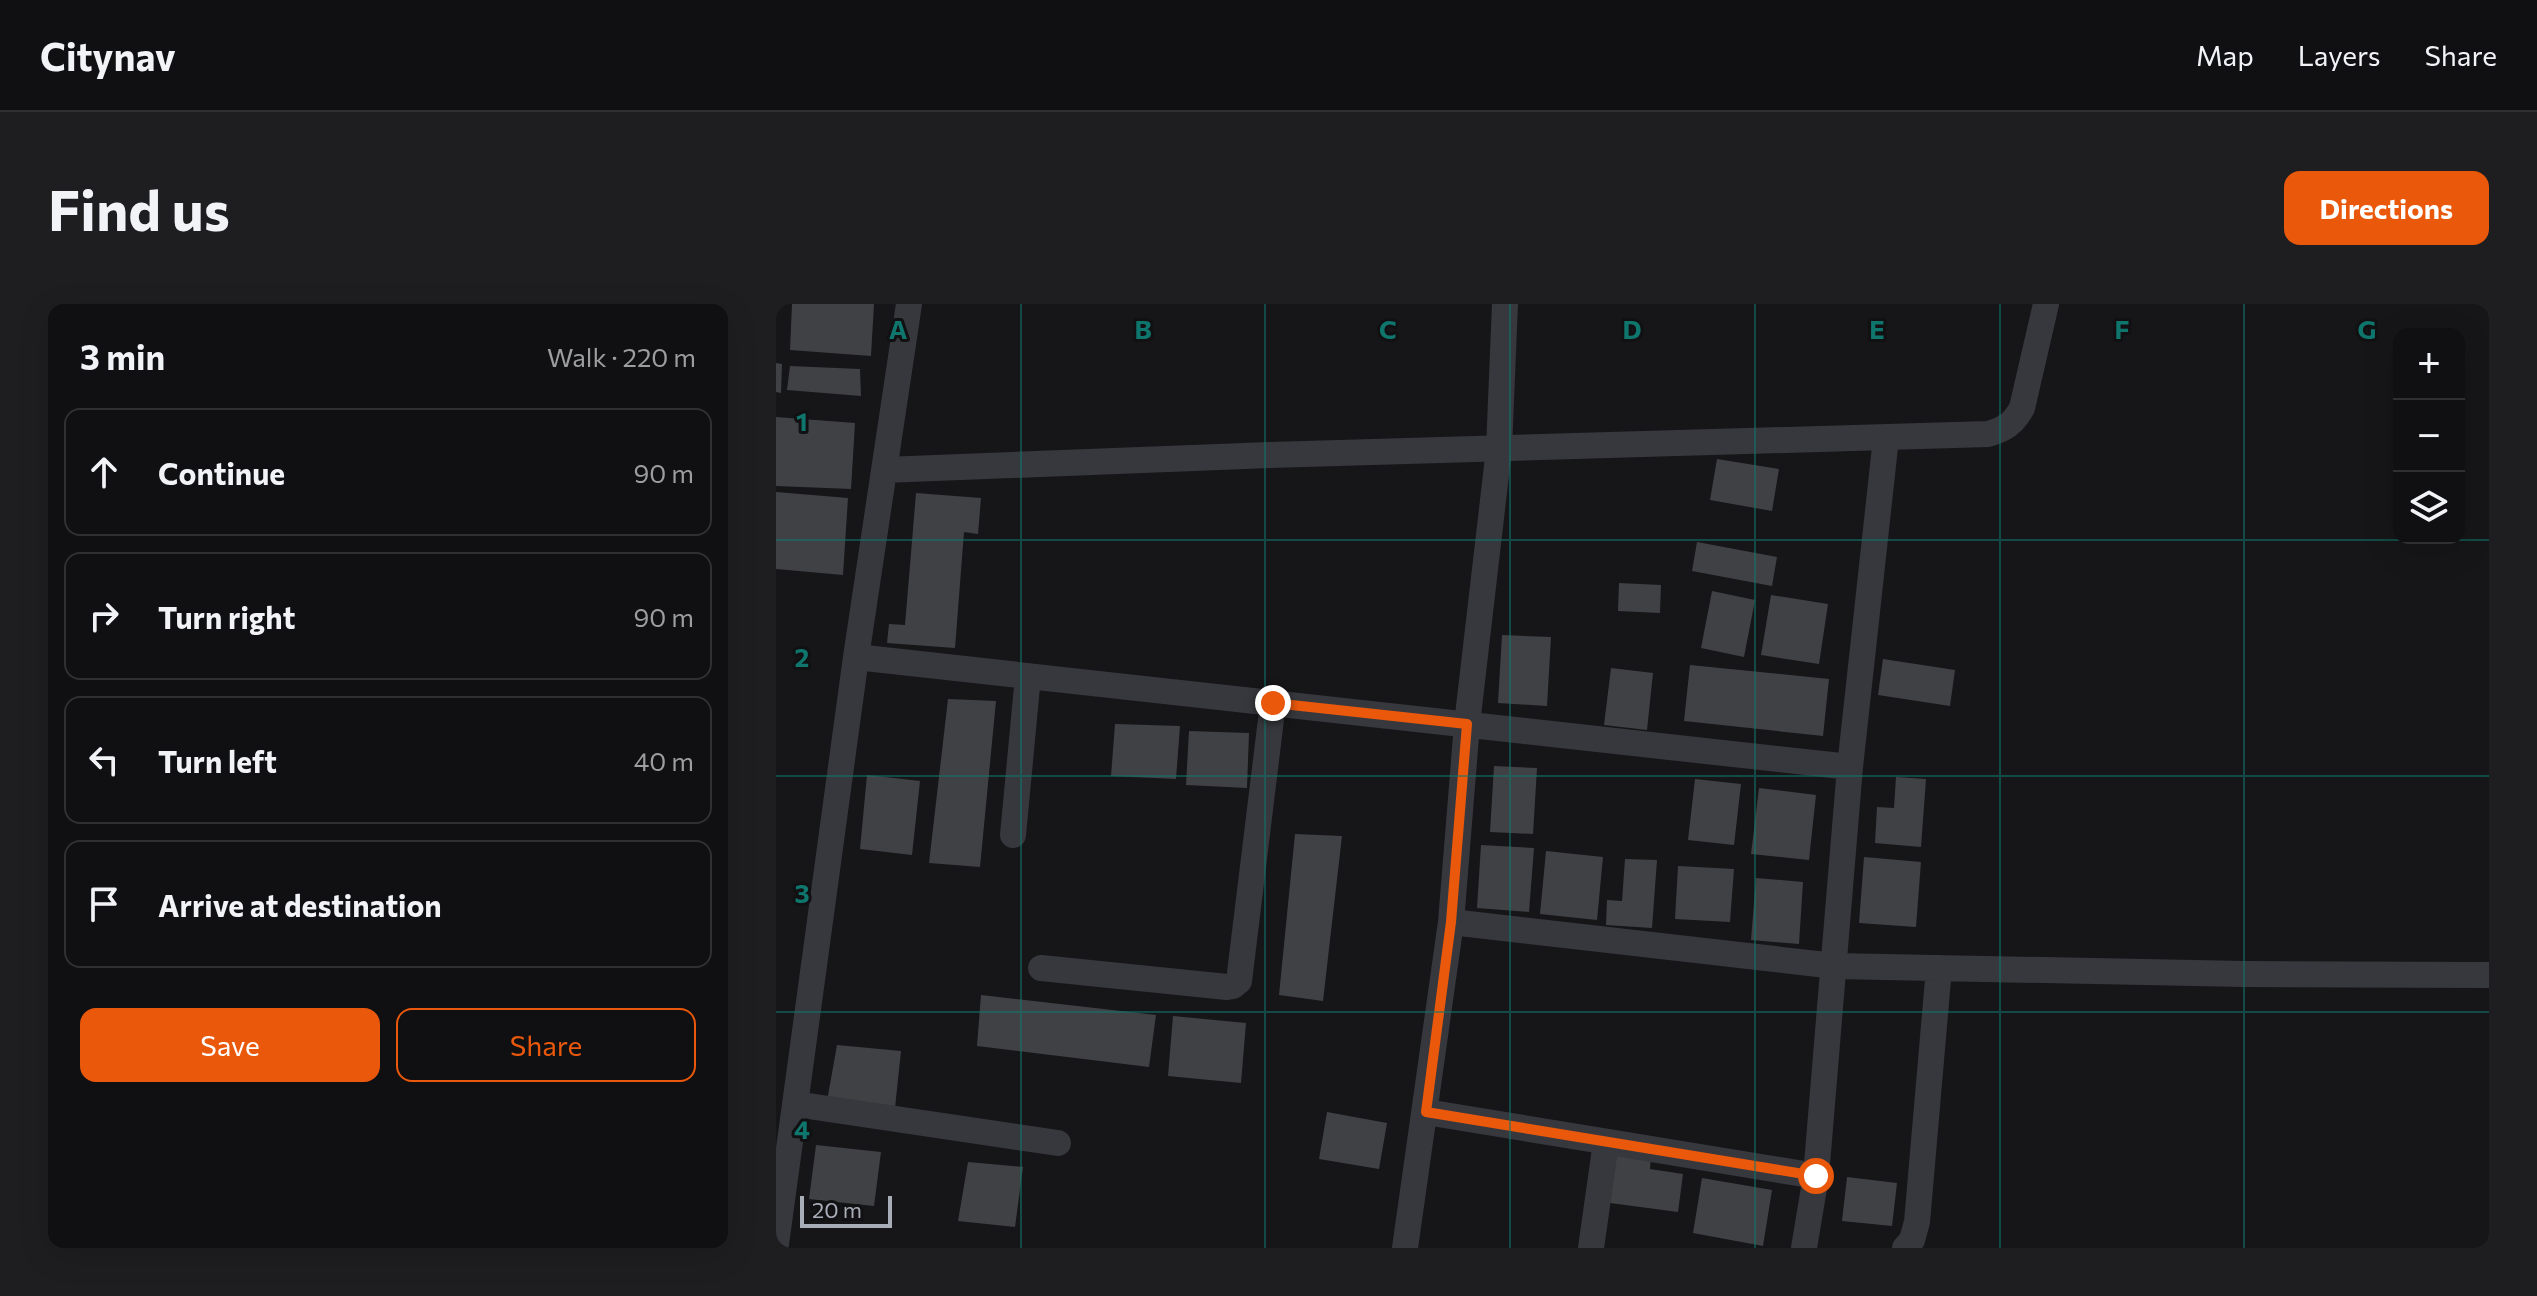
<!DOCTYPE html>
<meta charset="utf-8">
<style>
:root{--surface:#101012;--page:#1e1e20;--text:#f1f3f6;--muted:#9c9d9f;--line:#303032;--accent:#ea580c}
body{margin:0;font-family:Commissioner,sans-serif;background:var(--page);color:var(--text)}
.controls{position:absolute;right:24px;top:24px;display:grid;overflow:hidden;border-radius:16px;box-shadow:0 8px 32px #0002}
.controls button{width:72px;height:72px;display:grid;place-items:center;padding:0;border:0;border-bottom:2px solid var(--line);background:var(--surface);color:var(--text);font:40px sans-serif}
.scale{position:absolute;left:24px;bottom:20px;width:92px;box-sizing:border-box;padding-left:8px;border:4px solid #a8adb8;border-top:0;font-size:22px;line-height:28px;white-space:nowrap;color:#a8adb8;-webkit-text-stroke:6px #111113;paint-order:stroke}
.stop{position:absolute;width:24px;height:24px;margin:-18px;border:6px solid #ea580c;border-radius:50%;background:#fff}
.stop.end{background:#ea580c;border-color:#fff;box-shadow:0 2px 8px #0008}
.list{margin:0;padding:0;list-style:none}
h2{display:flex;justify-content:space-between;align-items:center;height:104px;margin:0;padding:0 32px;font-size:34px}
h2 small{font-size:26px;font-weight:400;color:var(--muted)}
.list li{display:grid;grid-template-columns:52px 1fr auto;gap:24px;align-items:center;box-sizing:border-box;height:128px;margin:0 16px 16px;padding:0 16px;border:2px solid var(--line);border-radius:16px}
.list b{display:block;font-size:30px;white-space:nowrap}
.list em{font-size:26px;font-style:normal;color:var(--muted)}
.actions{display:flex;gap:16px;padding:24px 32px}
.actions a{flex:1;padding:18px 0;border:2px solid var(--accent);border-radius:16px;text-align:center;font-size:28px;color:var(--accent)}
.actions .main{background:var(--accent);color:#fff}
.icon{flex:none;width:44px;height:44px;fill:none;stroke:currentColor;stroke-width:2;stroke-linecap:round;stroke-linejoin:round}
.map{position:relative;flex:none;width:1713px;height:944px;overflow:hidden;border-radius:16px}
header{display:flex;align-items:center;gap:48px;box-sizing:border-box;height:112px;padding:0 40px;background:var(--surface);border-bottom:2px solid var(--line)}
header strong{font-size:38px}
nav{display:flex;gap:44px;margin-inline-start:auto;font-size:28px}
.intro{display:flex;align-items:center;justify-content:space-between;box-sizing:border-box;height:192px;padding:0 48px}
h1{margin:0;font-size:56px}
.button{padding:20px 36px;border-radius:16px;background:var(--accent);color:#fff;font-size:28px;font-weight:700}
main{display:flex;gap:48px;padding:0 48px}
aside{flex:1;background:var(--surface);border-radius:16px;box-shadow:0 8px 32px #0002}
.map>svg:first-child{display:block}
.building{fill:#404145}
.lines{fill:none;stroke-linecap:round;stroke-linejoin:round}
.minor{stroke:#37383d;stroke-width:26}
.route{stroke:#ea580c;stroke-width:10}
.grid{fill:none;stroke:#0f766e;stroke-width:2;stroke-opacity:0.55}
.grid-label{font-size:26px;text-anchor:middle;font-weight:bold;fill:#0f766e;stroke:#111113;stroke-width:6;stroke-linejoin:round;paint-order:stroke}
</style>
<header>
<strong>Citynav</strong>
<nav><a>Map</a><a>Layers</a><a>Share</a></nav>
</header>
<div class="intro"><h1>Find us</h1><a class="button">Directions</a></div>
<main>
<aside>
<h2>3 min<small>Walk · 220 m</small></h2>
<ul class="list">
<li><svg class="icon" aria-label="ahead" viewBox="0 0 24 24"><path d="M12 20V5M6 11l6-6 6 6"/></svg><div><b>Continue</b></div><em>90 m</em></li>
<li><svg class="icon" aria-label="right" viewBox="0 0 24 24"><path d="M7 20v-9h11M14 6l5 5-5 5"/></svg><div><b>Turn right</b></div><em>90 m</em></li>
<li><svg class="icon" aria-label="left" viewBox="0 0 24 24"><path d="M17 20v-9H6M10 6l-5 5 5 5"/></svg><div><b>Turn left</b></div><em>40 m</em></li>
<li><svg class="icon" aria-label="arrive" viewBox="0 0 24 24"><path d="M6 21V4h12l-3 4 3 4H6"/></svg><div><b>Arrive at destination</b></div></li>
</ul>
<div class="actions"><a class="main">Save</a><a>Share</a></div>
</aside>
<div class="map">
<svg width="1713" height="944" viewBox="0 0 1713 944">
<rect width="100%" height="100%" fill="#161618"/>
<path class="building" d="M 16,0 L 98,0 L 95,52 L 14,46 Z
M 0,59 L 6,60 L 5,89 L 0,88 Z
M 14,62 L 84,65 L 85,92 L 11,86 Z
M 0,113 L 79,119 L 75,185 L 0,182 Z
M 941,155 L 1003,165 L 996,207 L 934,196 Z
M 0,188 L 72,194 L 67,271 L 0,265 Z
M 140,189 L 205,194 L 202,230 L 188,228 L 179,344 L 111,339 L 113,320 L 129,321 Z
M 921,238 L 1001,253 L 996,282 L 916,267 Z
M 843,279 L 885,281 L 884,309 L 842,307 Z
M 936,287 L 979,296 L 968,353 L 925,344 Z
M 995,291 L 1052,300 L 1043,360 L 985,351 Z
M 726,331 L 775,333 L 771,402 L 722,399 Z
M 1107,355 L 1179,366 L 1174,402 L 1102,391 Z
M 914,361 L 1053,375 L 1047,432 L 908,417 Z
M 835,364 L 877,369 L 871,426 L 828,421 Z
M 172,395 L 220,397 L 204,563 L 153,559 Z
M 339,420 L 404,422 L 400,475 L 335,472 Z
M 413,427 L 473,429 L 471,484 L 410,481 Z
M 718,462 L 761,464 L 757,530 L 714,528 Z
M 91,471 L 144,477 L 136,551 L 84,545 Z
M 1120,473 L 1150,475 L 1145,543 L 1099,539 L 1101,503 L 1118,504 Z
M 919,475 L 965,480 L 958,541 L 912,536 Z
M 983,484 L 1040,491 L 1033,556 L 975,550 Z
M 519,530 L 566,532 L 547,697 L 503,691 Z
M 705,541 L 758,544 L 753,608 L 701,604 Z
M 770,547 L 827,553 L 821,616 L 764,610 Z
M 1088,553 L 1145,558 L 1140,623 L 1083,619 Z
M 849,555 L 881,556 L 876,624 L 830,621 L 831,596 L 846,597 Z
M 902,562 L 958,565 L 954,618 L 899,615 Z
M 980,574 L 1027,578 L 1023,640 L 975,636 Z
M 205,691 L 380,711 L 373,763 L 201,742 Z
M 397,712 L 470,719 L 465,779 L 392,772 Z
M 61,741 L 125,747 L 119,804 L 51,797 Z
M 551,808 L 611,819 L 603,865 L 543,855 Z
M 40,841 L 105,848 L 98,902 L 33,895 Z
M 841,848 L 875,852 L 874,865 L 907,870 L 902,908 L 834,899 Z
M 192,858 L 247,863 L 239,923 L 182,917 Z
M 1071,873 L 1121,879 L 1116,922 L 1066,917 Z
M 926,874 L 996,886 L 987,942 L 917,929 Z"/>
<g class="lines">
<path class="minor" d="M 108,166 L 494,151 L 1212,130 C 1229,125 1237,120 1246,104 L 1270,0
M 80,353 L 1074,463
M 237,531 L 252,372
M 675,618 L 1059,662 L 1468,670 L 1713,671
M 265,664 L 451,683 L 457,682 L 463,677 L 497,399
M 19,800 L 282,839
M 650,808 L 1040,872
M 0,940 L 80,353 L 133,0
M 629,944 L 675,618 L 691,420 L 723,145 L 729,0
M 815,944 L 830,838
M 1028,944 L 1040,872 L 1074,463 L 1110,134
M 1129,944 L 1136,936 L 1141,918 L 1163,664"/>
</g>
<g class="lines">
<path class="route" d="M 497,399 L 691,420 L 675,618 L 650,808 L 1040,872"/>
</g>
<path class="grid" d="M 245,0 L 245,944M 489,0 L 489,944M 734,0 L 734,944M 979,0 L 979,944M 1224,0 L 1224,944M 1468,0 L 1468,944M 0,236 L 1713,236M 0,472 L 1713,472M 0,708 L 1713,708"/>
<g class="grid-label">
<text x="122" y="35">A</text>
<text x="367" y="35">B</text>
<text x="612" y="35">C</text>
<text x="856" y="35">D</text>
<text x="1101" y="35">E</text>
<text x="1346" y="35">F</text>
<text x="1591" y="35">G</text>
<text x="26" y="127">1</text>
<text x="26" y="363">2</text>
<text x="26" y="599">3</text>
<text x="26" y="835">4</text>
</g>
</svg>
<div class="controls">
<button>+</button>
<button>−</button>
<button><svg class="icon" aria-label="layers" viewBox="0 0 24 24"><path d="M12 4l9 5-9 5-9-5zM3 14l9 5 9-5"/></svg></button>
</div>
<div class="scale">20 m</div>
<div class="stop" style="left:1040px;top:872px"></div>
<div class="stop end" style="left:497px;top:399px"></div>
</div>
</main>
